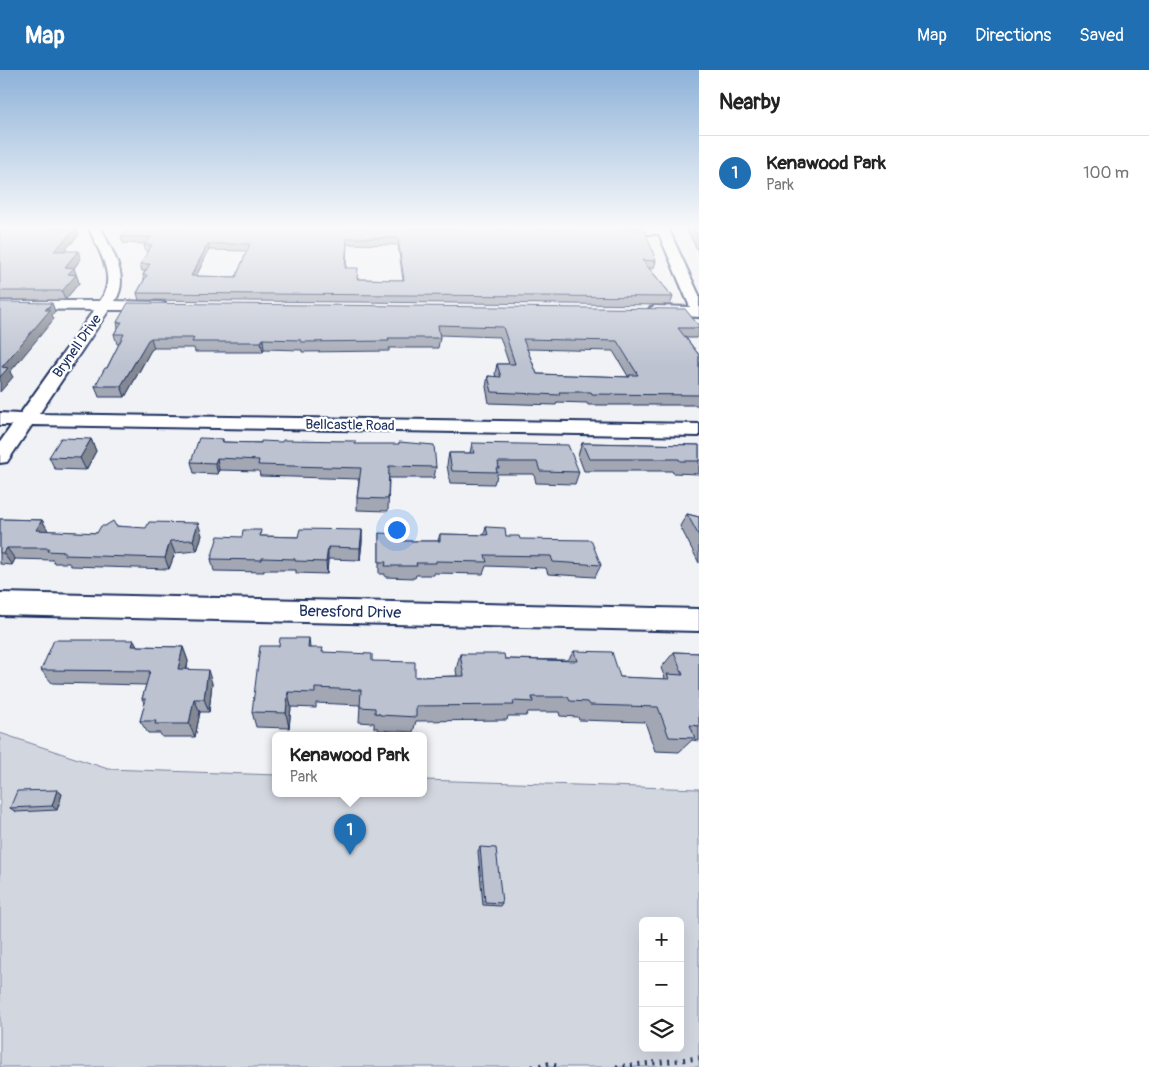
<!DOCTYPE html>
<meta charset="utf-8">
<style>
:root{--surface:#fff;--page:#f2f2f2;--text:#222;--muted:#767676;--line:#e0e0e0;--accent:#1f6fb2}
body{margin:0;font-family:Pangolin,sans-serif;background:var(--page);color:var(--text)}
.controls{position:absolute;right:15px;bottom:15px;display:grid;overflow:hidden;border-radius:8px;box-shadow:0 5px 20px #0002}
.controls button{width:45px;height:45px;display:grid;place-items:center;padding:0;border:0;border-bottom:1px solid var(--line);background:var(--surface);color:var(--text);font:25px sans-serif}
.you{position:absolute;left:396px;top:459px;width:18px;height:18px;margin:-12px;border:4px solid #fff;border-radius:50%;background:#1a73e8;box-shadow:0 0 0 8px #1a73e833}
.badge{display:grid;place-items:center;width:32px;height:32px;border-radius:50%;background:var(--accent);color:#fff;font-size:16px;font-weight:700}
.pin{position:absolute;translate:-50% -41px;filter:drop-shadow(0 1px 2px #0008)}
.pin::after{content:'';position:absolute;top:26px;width:18px;height:15px;background:inherit;clip-path:polygon(0 0,100% 0,50% 100%)}
.popup{position:absolute;left:272px;top:662px;width:155px;height:65px;box-sizing:border-box;display:grid;place-content:center;border-radius:8px;background:var(--surface);filter:drop-shadow(0 1px 4px #0005);font-size:16px;white-space:nowrap;color:var(--muted)}
.popup b{font-size:19px;color:var(--text)}
.popup::after{content:'';position:absolute;left:50%;top:100%;margin-left:-10px;border:10px solid transparent;border-top-color:var(--surface)}
.list{margin:0;padding:0;list-style:none}
h2{display:flex;justify-content:space-between;align-items:center;height:65px;margin:0;padding:0 20px;font-size:21px}
h2 small{font-size:16px;font-weight:400;color:var(--muted)}
.list li{display:grid;grid-template-columns:32px 1fr auto;gap:15px;align-items:center;box-sizing:border-box;height:75px;padding:0 20px;border-top:1px solid var(--line)}
.list b{display:block;font-size:19px;white-space:nowrap}
.list p{margin:0;font-size:16px;white-space:nowrap;color:var(--muted)}
.list em{font-size:16px;font-style:normal;color:var(--muted)}
.icon{flex:none;width:28px;height:28px;fill:none;stroke:currentColor;stroke-width:2;stroke-linecap:round;stroke-linejoin:round}
.map{position:relative;flex:none;width:699px;height:997px;overflow:hidden}
header{display:flex;align-items:center;gap:30px;box-sizing:border-box;height:70px;padding:0 25px;background:var(--accent);color:#fff}
header strong{font-size:24px}
nav{display:flex;gap:28px;margin-inline-start:auto;font-size:18px}
main{display:flex}
aside{flex:1;background:var(--surface)}
.map>svg:first-child{display:block}
.green{fill:#d2d6df;stroke:#76829e;fill-rule:evenodd}
.lines{fill:none;stroke-linecap:round;stroke-linejoin:round}
.street-casing{stroke:#1b2f5e;stroke-width:4}
.path{stroke:#1b2f5e;stroke-width:5;stroke-dasharray:2 5.5;stroke-linecap:butt}
.street{fill:#fff;fill-rule:evenodd}
.wall{fill:#a2a7b3;stroke:#1b2f5e;fill-rule:evenodd}
.shaded-wall{fill:#848892;stroke:#1b2f5e}
.building{fill:#bcc2d0;stroke:#1b2f5e;fill-rule:evenodd}
.labels{text-anchor:middle;dominant-baseline:central;stroke-width:4.5;stroke-linejoin:round;paint-order:stroke}
.far-street-label{font-size:14px;fill:#1b2f5e;stroke:#fff}
.street-label{font-size:16px;fill:#1b2f5e;stroke:#fff}
</style>
<header>
<strong>Map</strong>
<nav><a>Map</a><a>Directions</a><a>Saved</a></nav>
</header>
<main>
<div class="map">
<svg width="699" height="997" viewBox="0 0 699 997">
<rect width="100%" height="100%" fill="#f1f2f5"/>
<filter id="ink" filterUnits="userSpaceOnUse"><feTurbulence type="fractalNoise" baseFrequency=".02" numOctaves="2"/><feDisplacementMap in="SourceGraphic" scale="10" xChannelSelector="R" yChannelSelector="G"/><feConvolveMatrix kernelMatrix="1 2 1 2 8 2 1 2 1" color-interpolation-filters="sRGB"/></filter>
<g filter="url(#ink)">
<path class="green" d="M 0,663 L 108,699 L 276,705 L 276,724 L 424,724 L 424,710 L 699,719 L 699,997 L 0,997 ZM 643,851 L 680,851 L 680,978 L 643,978 Z"/>
<g class="lines">
<defs>
<path id="street" d="M 89,158 L 101,158 C 111,180 131,207 115,231 L 160,232 L 165,233 L 167,236 L 165,239 L 160,240 L 109,240 L 39,344 L 699,354 L 699,366 L 32,355 L 7,392 L 0,393 L 0,372 L 12,355 L 0,355 L 0,343 L 20,344 L 94,240 L 0,239 L 0,231 L 100,231 C 118,207 98,181 89,158 Z
M 608,158 L 668,158 L 699,225 L 699,247 L 650,244 L 647,241 L 650,238 L 655,236 L 690,237 L 659,164 L 612,164 L 608,163 L 606,160 Z
M 0,523 L 699,539 L 699,561 L 0,545 Z"/>
</defs>
<use href="#street" class="street-casing"/>
<path class="path" d="M 532,997 L 548,994 L 560,997
M 616,997 L 699,988"/>
<use href="#street" class="street"/>
</g>
<path class="wall" d="M 0,158 L 76,158 L 79,165 L 64,181 L 81,189 L 74,198 L 79,213 L 65,230 L 0,230 Z
M 375,158 L 656,191 L 654,198 L 649,198 L 673,227 L 670,235 L 139,230 L 137,223 L 144,210 L 143,205 L 145,201 L 142,201 L 140,194 L 148,182 L 146,182 L 144,175 L 145,174 L 123,173 L 121,167 ZM 347,174 L 398,175 L 403,210 L 358,209 L 346,198 ZM 209,180 L 247,181 L 236,207 L 196,206 Z
M 686,158 L 699,158 L 699,183 Z
M 117,252 L 699,256 L 699,263 L 696,268 L 686,268 L 699,285 L 699,335 L 588,335 L 587,333 L 557,332 L 556,335 L 489,333 L 486,317 L 488,306 L 496,307 L 495,304 L 497,294 L 509,294 L 500,267 L 439,265 L 440,268 L 438,278 L 389,278 L 389,281 L 302,282 L 302,280 L 264,279 L 263,282 L 195,282 L 194,278 L 154,278 L 151,280 L 125,327 L 99,327 L 95,316 L 107,298 L 119,274 L 117,274 L 114,264 L 118,257 ZM 527,279 L 613,281 L 628,306 L 628,307 L 537,304 Z
M 91,369 L 96,381 L 86,400 L 55,399 L 49,387 Z
M 223,369 L 223,372 L 261,373 L 355,374 L 436,397 L 434,408 L 389,408 L 388,441 L 357,440 L 357,428 L 359,409 L 260,406 L 259,401 L 219,400 L 218,404 L 194,403 L 191,392 Z
M 472,373 L 579,402 L 575,414 L 536,413 L 534,404 L 497,404 L 496,410 L 495,410 L 494,414 L 450,413 L 447,395 L 449,383 L 470,383 Z
M 582,373 L 699,375 L 699,404 L 673,403 L 672,401 L 584,401 L 578,385 Z
M 687,444 L 699,447 L 699,493 L 680,456 Z
M 0,449 L 42,450 L 48,461 L 97,463 L 116,456 L 202,465 L 197,481 L 175,483 L 169,499 L 71,496 L 69,493 L 54,493 L 53,490 L 15,489 L 12,495 L 0,494 Z
M 486,457 L 506,466 L 601,495 L 595,507 L 548,504 L 546,498 L 486,496 L 483,504 L 434,503 L 434,505 L 416,505 L 415,508 L 385,507 L 385,504 L 379,504 L 379,463 L 400,471 L 438,471 L 440,464 L 484,465 Z
M 362,460 L 362,472 L 360,490 L 328,489 L 327,504 L 296,503 L 296,500 L 264,500 L 264,502 L 214,501 L 211,489 L 242,467 L 262,466 L 298,467 Z
M 309,568 L 310,578 L 323,582 L 372,591 L 415,607 L 457,606 L 456,600 L 460,584 L 505,589 L 568,590 L 574,581 L 620,607 L 664,609 L 665,608 L 661,598 L 674,582 L 699,583 L 699,671 L 692,670 L 679,682 L 655,681 L 645,652 L 579,650 L 578,647 L 560,646 L 559,642 L 528,642 L 526,646 L 508,646 L 507,650 L 416,651 L 413,662 L 378,660 L 378,658 L 374,658 L 374,653 L 359,652 L 360,635 L 316,633 L 316,638 L 291,637 L 289,658 L 256,657 L 252,642 Z
M 134,570 L 137,576 L 183,577 L 188,591 L 187,599 L 212,613 L 209,642 L 200,642 L 195,667 L 162,667 L 160,663 L 148,663 L 140,651 L 145,634 L 142,629 L 146,615 L 52,613 L 41,600 Z
M 57,720 L 62,724 L 57,740 L 16,742 L 10,738 Z
M 480,777 L 502,833 L 500,836 L 483,835 L 478,781 Z"/>
<path class="shaded-wall" d="M 76,158 L 79,165 L 57,189 L 54,181 Z
M 208,174 L 209,180 L 193,213 L 191,206 Z
M 78,181 L 81,189 L 74,198 L 79,213 L 65,230 L 62,221 L 65,197 Z
M 52,233 L 55,241 L 52,245 L 54,249 L 10,302 L 13,307 L 0,322 L 0,307 L 2,297 Z
M 151,268 L 154,278 L 151,280 L 125,327 L 121,316 L 148,270 Z
M 263,269 L 264,279 L 263,282 L 261,272 Z
M 91,369 L 96,381 L 86,400 L 80,388 Z
M 217,388 L 219,400 L 218,404 L 215,393 Z
M 42,450 L 49,462 L 36,460 Z
M 198,453 L 202,465 L 197,481 L 193,470 Z
M 362,460 L 362,472 L 360,490 L 360,478 Z
M 170,471 L 175,483 L 169,499 L 165,488 Z
M 328,477 L 328,489 L 327,504 L 326,492 Z
M 7,478 L 15,489 L 12,495 L 3,483 Z
M 134,570 L 141,584 L 132,576 Z
M 183,577 L 188,591 L 184,613 L 178,599 Z
M 208,600 L 212,613 L 209,642 L 204,629 Z
M 288,622 L 291,637 L 289,658 L 286,643 Z
M 194,629 L 200,642 L 195,667 L 189,654 Z
M 57,720 L 62,724 L 57,740 L 52,736 Z"/>
<path class="building" d="M 0,158 L 76,158 L 54,181 L 78,181 L 65,197 L 74,198 L 68,204 L 76,205 L 62,221 L 0,221 Z
M 128,158 L 375,158 L 645,160 L 656,191 L 642,190 L 673,227 L 137,223 L 147,205 L 143,205 L 150,194 L 140,194 L 152,175 L 144,175 L 152,167 L 121,167 ZM 347,168 L 398,168 L 404,210 L 357,209 L 358,198 L 345,198 ZM 208,174 L 250,174 L 236,207 L 191,206 Z
M 693,158 L 699,158 L 699,168 Z
M 0,232 L 52,233 L 45,240 L 50,240 L 2,297 L 8,298 L 0,307 Z
M 128,233 L 685,239 L 699,256 L 699,258 L 678,258 L 699,285 L 699,325 L 592,324 L 591,322 L 559,322 L 560,325 L 492,322 L 488,306 L 501,307 L 497,294 L 515,294 L 503,257 L 438,255 L 440,268 L 388,268 L 389,271 L 301,272 L 301,270 L 263,269 L 261,272 L 192,272 L 194,268 L 151,268 L 148,270 L 121,316 L 95,316 L 105,298 L 107,298 L 124,264 L 114,264 L 122,252 L 117,252 ZM 523,269 L 617,271 L 638,305 L 629,305 L 630,307 L 537,304 Z
M 61,368 L 91,369 L 80,388 L 49,387 Z
M 199,368 L 223,369 L 222,372 L 261,373 L 261,371 L 282,372 L 283,370 L 355,371 L 355,374 L 399,374 L 399,372 L 434,375 L 436,397 L 389,396 L 388,429 L 357,428 L 361,398 L 258,395 L 259,390 L 217,388 L 215,393 L 191,392 Z
M 472,373 L 568,375 L 579,402 L 540,401 L 537,392 L 498,392 L 499,398 L 496,398 L 497,402 L 452,401 L 449,383 L 474,383 Z
M 582,373 L 699,375 L 699,391 L 680,391 L 679,389 L 589,389 Z
M 687,444 L 699,447 L 699,466 Z
M 0,449 L 42,450 L 36,460 L 97,463 L 101,456 L 105,456 L 113,451 L 116,456 L 146,458 L 149,452 L 198,453 L 193,470 L 170,471 L 165,488 L 64,485 L 66,482 L 47,481 L 49,478 L 7,478 L 3,483 L 0,483 Z
M 486,457 L 505,458 L 506,466 L 519,466 L 520,469 L 591,470 L 601,495 L 553,492 L 551,486 L 485,485 L 487,492 L 436,491 L 436,493 L 416,493 L 417,496 L 385,496 L 386,492 L 379,492 L 379,463 L 399,464 L 400,471 L 440,471 L 440,464 L 488,465 Z
M 300,459 L 362,460 L 360,478 L 328,477 L 326,492 L 295,491 L 295,489 L 262,488 L 262,490 L 211,489 L 218,466 L 242,467 L 243,460 L 261,460 L 260,466 L 298,467 Z
M 280,568 L 309,568 L 308,578 L 323,578 L 322,582 L 372,584 L 372,591 L 415,592 L 415,607 L 464,606 L 460,584 L 504,584 L 505,589 L 577,591 L 574,581 L 612,582 L 620,607 L 669,609 L 667,604 L 683,605 L 674,582 L 699,583 L 699,656 L 690,655 L 695,668 L 669,667 L 658,637 L 590,635 L 588,632 L 570,631 L 568,627 L 532,627 L 533,632 L 513,631 L 514,635 L 416,636 L 416,647 L 380,645 L 380,644 L 375,643 L 375,638 L 360,637 L 361,620 L 315,618 L 315,623 L 288,622 L 286,643 L 252,642 L 260,576 L 279,576 Z
M 54,570 L 134,570 L 132,576 L 183,577 L 178,599 L 208,600 L 204,629 L 194,629 L 189,654 L 155,654 L 156,651 L 140,651 L 146,629 L 142,629 L 150,601 L 41,600 Z
M 57,720 L 52,736 L 10,738 L 17,721 Z
M 480,777 L 496,778 L 502,833 L 485,832 Z"/>
</g>
<linearGradient id="sky" x2="0" y2="1"><stop stop-color="#8eb2d9"/><stop offset="0.53" stop-color="#f9f9fa"/><stop offset="1" stop-color="#f9f9fa" stop-opacity="0"/></linearGradient>
<rect width="699" height="297" fill="url(#sky)"/>
<g class="labels">
<g class="far-street-label">
<text transform="translate(77 276) rotate(-55)">Brynell Drive</text>
<text transform="translate(350 355) rotate(1)">Bellcastle Road</text>
</g>
<g class="street-label">
<text transform="translate(350 542) rotate(1)">Beresford Drive</text>
</g>
</g>
</svg>
<div class="controls">
<button>+</button>
<button>−</button>
<button><svg class="icon" aria-label="layers" viewBox="0 0 24 24"><path d="M12 4l9 5-9 5-9-5zM3 14l9 5 9-5"/></svg></button>
</div>
<div class="you"></div>
<div class="pin badge" style="left:350px;top:785px">1</div>
<div class="popup"><b>Kenawood Park</b>Park</div>
</div>
<aside>
<h2>Nearby<small></small></h2>
<ul class="list">
<li><span class="badge">1</span><div><b>Kenawood Park</b><p>Park</p></div><em>100 m</em></li>
</ul>
</aside>
</main>
